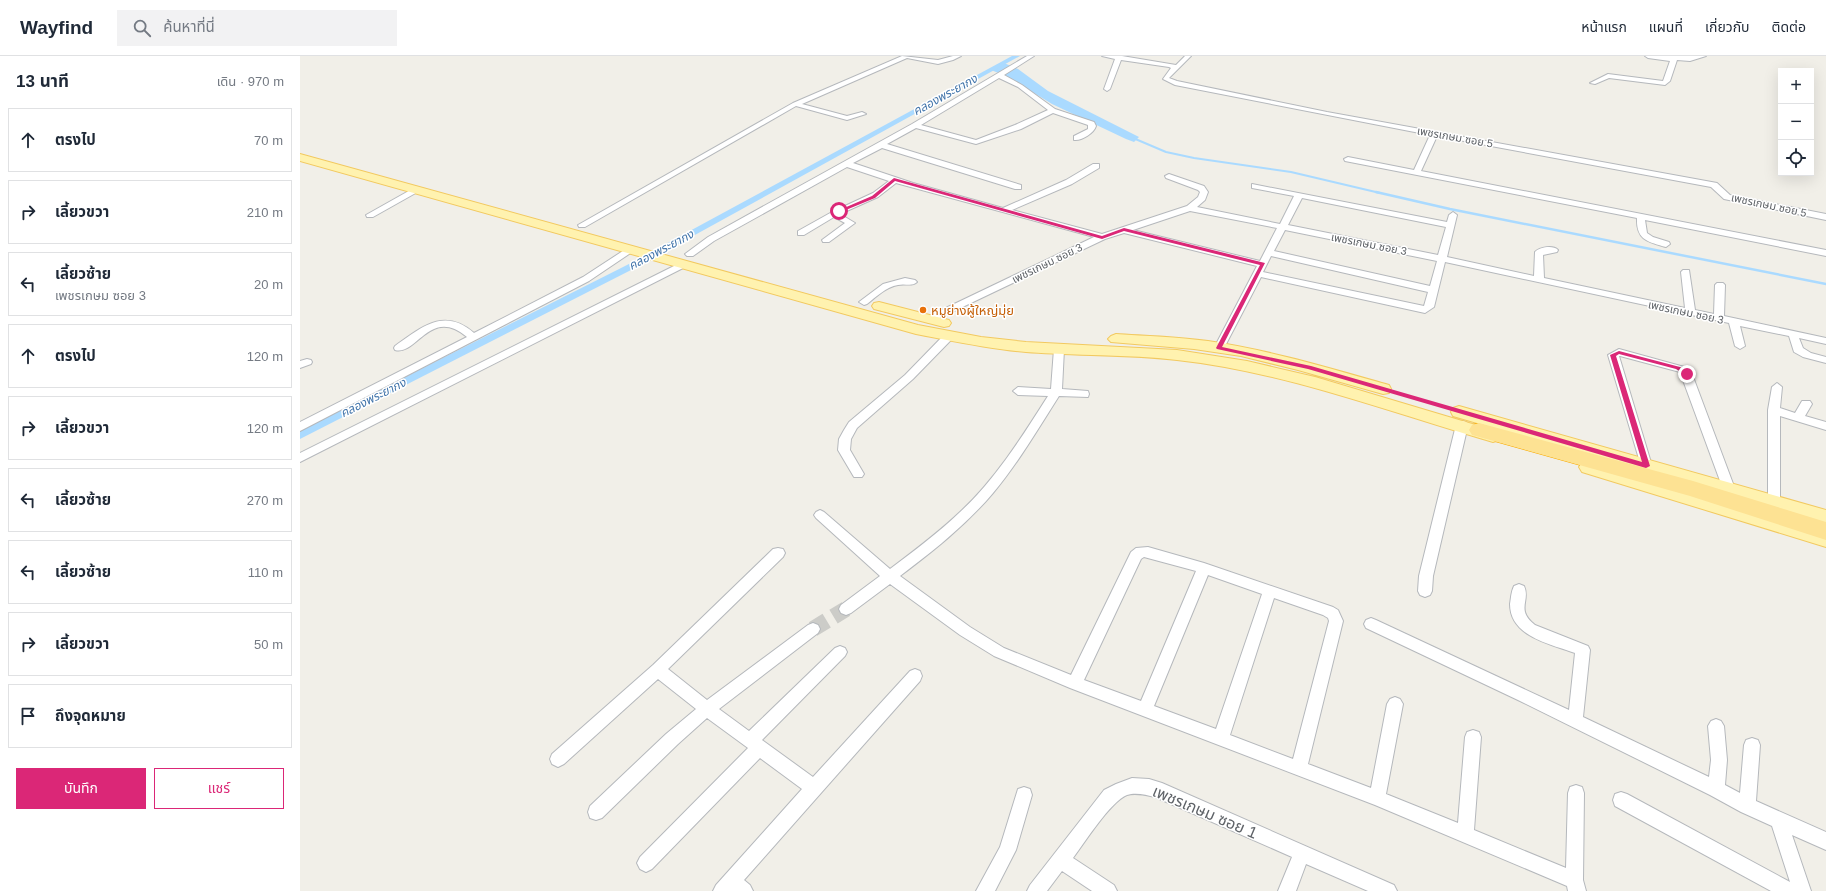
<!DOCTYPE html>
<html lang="th">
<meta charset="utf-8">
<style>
:root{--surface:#fff;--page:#f2f2f3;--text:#1f2937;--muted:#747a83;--line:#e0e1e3;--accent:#db2777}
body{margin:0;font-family:Helvetica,"Noto Sans Thai",sans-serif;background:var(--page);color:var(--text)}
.controls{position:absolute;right:12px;top:12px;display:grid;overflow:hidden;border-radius:0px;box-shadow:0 4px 16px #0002}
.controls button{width:36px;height:36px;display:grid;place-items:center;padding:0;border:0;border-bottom:1px solid var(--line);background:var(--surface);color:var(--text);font:20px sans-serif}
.stop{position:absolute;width:12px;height:12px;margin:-9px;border:3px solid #db2777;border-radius:50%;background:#fff}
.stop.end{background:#db2777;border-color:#fff;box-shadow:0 1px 4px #0008}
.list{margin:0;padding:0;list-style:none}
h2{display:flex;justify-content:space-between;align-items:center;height:52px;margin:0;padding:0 16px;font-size:17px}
h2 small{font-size:13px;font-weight:400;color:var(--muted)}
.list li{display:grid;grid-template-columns:26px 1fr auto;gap:12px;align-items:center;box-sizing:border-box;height:64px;margin:0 8px 8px;padding:0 8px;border:1px solid var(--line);border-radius:0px}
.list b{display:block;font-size:15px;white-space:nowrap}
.list p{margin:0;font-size:13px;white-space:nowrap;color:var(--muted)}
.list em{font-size:13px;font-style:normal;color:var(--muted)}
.actions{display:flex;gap:8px;padding:12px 16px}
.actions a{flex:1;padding:9px 0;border:1px solid var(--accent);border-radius:0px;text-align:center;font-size:14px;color:var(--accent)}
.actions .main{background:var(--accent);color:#fff}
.icon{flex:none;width:22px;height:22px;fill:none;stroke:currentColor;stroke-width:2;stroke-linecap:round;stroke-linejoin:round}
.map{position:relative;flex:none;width:1526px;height:835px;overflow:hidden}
header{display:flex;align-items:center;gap:24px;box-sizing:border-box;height:56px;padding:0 20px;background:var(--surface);border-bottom:1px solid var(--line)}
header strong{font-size:19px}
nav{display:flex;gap:22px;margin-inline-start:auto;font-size:14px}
.search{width:280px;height:36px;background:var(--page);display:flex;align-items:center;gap:10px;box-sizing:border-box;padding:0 14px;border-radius:0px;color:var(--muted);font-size:15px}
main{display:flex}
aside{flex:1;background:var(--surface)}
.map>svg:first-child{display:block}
.water{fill:#aadaff}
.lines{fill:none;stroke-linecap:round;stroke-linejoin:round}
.stream-far1{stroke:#aadaff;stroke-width:2}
.stream{stroke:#aadaff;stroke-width:2.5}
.canal{fill:#aadaff;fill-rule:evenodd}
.street-tunnel{stroke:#ccccc8;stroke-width:16;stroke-dasharray:16 8;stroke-linecap:butt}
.street-casing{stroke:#b5b8bc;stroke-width:2}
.primary-casing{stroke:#f2c960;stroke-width:2}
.highway-casing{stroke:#f9ab00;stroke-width:1}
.street{fill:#fff;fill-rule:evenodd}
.primary{fill:#fff2af;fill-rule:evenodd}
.highway{fill:#fde293;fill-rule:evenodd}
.route{fill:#db2777}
.food-dot{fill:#e8710a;stroke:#fff;stroke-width:1.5}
.labels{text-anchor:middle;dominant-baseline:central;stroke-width:3;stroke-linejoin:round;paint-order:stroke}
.far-street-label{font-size:11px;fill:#5f6368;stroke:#fff}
.far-water-label{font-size:12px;font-style:italic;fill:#4174aa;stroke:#fff}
.food-label{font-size:13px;fill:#c56008;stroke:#fff;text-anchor:start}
.near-street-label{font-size:16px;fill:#5f6368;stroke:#fff}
</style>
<header>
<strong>Wayfind</strong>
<div class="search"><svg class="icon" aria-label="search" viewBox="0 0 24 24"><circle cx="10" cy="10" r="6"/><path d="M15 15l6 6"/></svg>ค้นหาที่นี่</div>
<nav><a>หน้าแรก</a><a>แผนที่</a><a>เกี่ยวกับ</a><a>ติดต่อ</a></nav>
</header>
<main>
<aside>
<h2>13 นาที<small>เดิน · 970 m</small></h2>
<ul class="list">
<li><svg class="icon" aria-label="ahead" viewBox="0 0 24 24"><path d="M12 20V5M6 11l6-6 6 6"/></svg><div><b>ตรงไป</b></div><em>70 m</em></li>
<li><svg class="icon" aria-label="right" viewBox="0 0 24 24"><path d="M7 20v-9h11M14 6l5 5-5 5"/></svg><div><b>เลี้ยวขวา</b></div><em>210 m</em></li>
<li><svg class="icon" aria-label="left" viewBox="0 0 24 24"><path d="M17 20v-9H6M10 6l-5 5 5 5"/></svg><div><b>เลี้ยวซ้าย</b><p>เพชรเกษม ซอย 3</p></div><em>20 m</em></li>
<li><svg class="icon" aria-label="ahead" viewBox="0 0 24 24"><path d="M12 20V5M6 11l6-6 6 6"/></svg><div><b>ตรงไป</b></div><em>120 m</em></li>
<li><svg class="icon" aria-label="right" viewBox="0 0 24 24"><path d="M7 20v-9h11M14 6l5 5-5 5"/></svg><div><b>เลี้ยวขวา</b></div><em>120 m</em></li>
<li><svg class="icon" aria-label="left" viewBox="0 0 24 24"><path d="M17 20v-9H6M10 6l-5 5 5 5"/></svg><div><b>เลี้ยวซ้าย</b></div><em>270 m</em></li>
<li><svg class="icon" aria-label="left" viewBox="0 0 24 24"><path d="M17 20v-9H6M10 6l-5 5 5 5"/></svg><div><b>เลี้ยวซ้าย</b></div><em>110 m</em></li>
<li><svg class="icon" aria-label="right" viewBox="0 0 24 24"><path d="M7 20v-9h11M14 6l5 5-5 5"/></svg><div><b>เลี้ยวขวา</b></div><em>50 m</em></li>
<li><svg class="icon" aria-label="arrive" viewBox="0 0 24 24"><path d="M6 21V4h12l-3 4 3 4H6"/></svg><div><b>ถึงจุดหมาย</b></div></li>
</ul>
<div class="actions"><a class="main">บันทึก</a><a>แชร์</a></div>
</aside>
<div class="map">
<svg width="1526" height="835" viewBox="0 0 1526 835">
<rect width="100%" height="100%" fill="#f1efe8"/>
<path class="water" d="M 704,7 L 718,13 L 748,35 L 839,81 L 834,86 L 826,83 L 752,48 L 706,20 L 691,14 Z"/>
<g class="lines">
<path class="stream-far1" d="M 833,82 L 866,96 L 894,102 L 991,116 L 1080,137"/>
<path class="stream" d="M 1076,136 L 1150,153 L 1526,228"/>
<path class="canal" d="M 712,0 L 720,0 L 333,213 L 0,383 L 0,374 L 327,209 Z"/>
<path class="street-tunnel" d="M 513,573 L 546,553"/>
<defs>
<path id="street" d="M 602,0 L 638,4 L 653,0 L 661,0 L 653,4 L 638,8 L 607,2 L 502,48 L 547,60 L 562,56 L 566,58 L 547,64 L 496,50 L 285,171 L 279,171 L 278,169 L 493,47 Z
M 727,0 L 734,0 L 704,19 L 722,29 L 755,53 L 794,66 L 796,70 C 794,77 782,85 774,84 L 774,80 L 788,73 L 788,69 L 753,57 L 721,73 L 676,88 L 616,72 L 587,88 L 721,129 L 721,133 L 715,133 L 582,92 L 553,107 L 613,127 L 703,152 L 766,124 L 793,108 L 799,108 L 799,112 L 772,128 L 712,154 L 802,178 L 887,150 L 898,141 L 900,136 L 898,134 L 866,122 L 865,120 L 869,118 L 904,130 L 908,136 L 905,144 L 897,151 L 980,168 L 994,140 L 952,132 L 952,128 L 1147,166 L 1149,159 L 1153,156 L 1157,159 L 1147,201 L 1234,220 L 1235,196 C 1240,191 1253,189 1258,194 L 1257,196 L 1243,199 L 1244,222 L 1385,252 L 1381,216 L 1383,214 L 1389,214 L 1395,254 L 1414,258 L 1415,229 L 1417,227 L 1423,227 L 1425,229 L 1424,260 L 1526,282 L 1526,288 L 1499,282 L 1503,292 L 1511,297 L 1526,301 L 1526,307 L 1503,301 L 1494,296 L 1489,280 L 1440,270 L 1445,290 L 1440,293 L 1435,290 L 1429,267 L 1145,206 L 1134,251 L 1125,257 L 961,221 L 924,292 L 919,295 L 914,292 L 957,210 L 824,177 L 805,183 L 629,267 L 624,264 L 625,262 L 794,181 L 596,127 L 578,141 L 540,158 L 555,167 L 529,186 L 523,186 L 522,184 L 545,167 L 534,161 L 504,179 L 498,179 L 498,175 L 532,156 L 573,137 L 589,125 L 547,111 L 414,185 L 393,200 L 387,200 L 385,198 L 408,181 L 612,68 ZM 699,22 L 718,31 L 748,54 L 715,69 L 676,84 L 621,69 ZM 1002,142 L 1146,171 L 1138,199 L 988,169 ZM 890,155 L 977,172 L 960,205 L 833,174 ZM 985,174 L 1137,205 L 1130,230 L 974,195 ZM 971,200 L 1128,236 L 1124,250 L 963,216 Z
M 802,0 L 822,0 L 876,9 L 885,0 L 891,0 L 869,22 L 877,25 L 1027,56 L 1417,127 L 1430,139 L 1526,158 L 1526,164 L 1424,143 L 1411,131 L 1137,80 L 1121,115 L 1526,194 L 1526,200 L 1345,164 L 1347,177 L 1353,181 L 1369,186 L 1370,188 L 1366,191 C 1348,186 1336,184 1337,162 L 1045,105 L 1044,103 L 1048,101 L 1114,114 L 1130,79 L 875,29 L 863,23 L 871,12 L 869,11 L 821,4 L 810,33 L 807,35 L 804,33 L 815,3 Z
M 1345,0 L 1406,0 L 1390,5 L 1377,4 L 1370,25 L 1365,29 L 1309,22 L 1295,28 L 1290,27 L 1308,18 L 1363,25 L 1370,5 L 1348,2 Z
M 114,132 L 120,132 L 121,134 L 73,161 L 67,161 L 66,159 Z
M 329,191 L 333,194 L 332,196 L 289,225 L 0,375 L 0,366 L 167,281 C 130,250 117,300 95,294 L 94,292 L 95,290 C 122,271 144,251 174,277 L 283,221 Z
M 382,206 L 387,209 L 385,211 L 0,406 L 0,397 Z
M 605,222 L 615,224 L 617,226 C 612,231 605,227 598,229 C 586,231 576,241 567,248 L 564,249 L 559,246 L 583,228 Z
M 648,278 L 652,279 L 653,281 L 652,283 L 613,323 L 557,372 L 551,383 L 550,394 L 564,418 L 562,421 L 554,421 L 538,394 L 539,383 L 544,374 L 549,366 L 605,319 L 644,279 Z
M 759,290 L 764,293 L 762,333 L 788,335 L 789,338 L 788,341 L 759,340 C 738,373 718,407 693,437 C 666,469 633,495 600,520 L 670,571 L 704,592 L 771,619 L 831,496 L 836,492 L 848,491 L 904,507 L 1033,551 L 1038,554 L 1043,565 L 1008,708 L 1071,732 L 1087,648 L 1090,643 L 1095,641 L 1100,643 L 1103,648 L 1086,738 L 1158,767 L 1165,681 L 1167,676 L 1173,674 L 1179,676 L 1181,681 L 1174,774 L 1266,812 L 1268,737 L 1270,731 L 1276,729 L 1282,731 L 1284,737 L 1283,824 L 1286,835 L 1268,835 L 1267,830 L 1075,749 L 770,632 L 694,600 L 660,579 L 590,528 L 551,557 L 546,559 L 541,557 L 539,553 L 541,549 L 580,520 L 516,462 L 514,459 L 516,456 L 520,454 L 524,456 L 590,513 C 614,495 638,477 659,457 C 695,424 722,381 748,340 L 718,339 L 713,335 L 718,331 L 751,333 L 754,293 ZM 844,501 L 896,515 L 841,645 L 784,624 L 841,503 ZM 908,519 L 962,538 L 916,673 L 854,650 ZM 974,542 L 1023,559 L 1028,562 L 1029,565 L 993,703 L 930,679 Z
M 1319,293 L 1388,312 L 1392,318 L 1435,433 L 1433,436 L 1429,437 L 1425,436 L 1423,433 L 1380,316 L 1320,300 L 1319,300 L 1352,410 L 1350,413 L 1342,413 L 1308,299 Z
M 7,303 L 11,304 L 12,306 L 11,308 L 0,312 L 0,305 Z
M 1477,327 L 1482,331 L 1480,352 L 1495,357 L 1502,345 L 1510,345 L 1512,348 L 1505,360 L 1526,366 L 1526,374 L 1480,360 L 1480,446 L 1478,449 L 1474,451 L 1470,449 L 1468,446 L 1468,354 L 1472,331 Z
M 1162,365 L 1166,366 L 1168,369 L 1133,520 L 1132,535 L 1130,539 L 1125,541 L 1120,539 L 1118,535 L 1119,520 L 1156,369 L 1158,366 Z
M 478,492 L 483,493 L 485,497 L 483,501 L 368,613 L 407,644 L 508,569 L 513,567 L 518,569 L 520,573 L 518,577 L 419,653 L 449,675 L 535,592 L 540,590 L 545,592 L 547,596 L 545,600 L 462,684 L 513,721 L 610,615 L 615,613 L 620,615 L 622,620 L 620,625 L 444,824 L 450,829 L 453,835 L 413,835 L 416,829 L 502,733 L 460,702 L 352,813 L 346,816 L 340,813 L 337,807 L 340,801 L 448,692 L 407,662 L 378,688 L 302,762 L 296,764 L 290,762 L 288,756 L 290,750 L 366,678 L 396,653 L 358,623 L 264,708 L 258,711 L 252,708 L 250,703 L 252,698 L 353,609 L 473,493 Z
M 1219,528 L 1224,530 C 1231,545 1215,553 1235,569 L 1288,590 L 1290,594 L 1283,661 L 1409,721 L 1411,704 L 1408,670 L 1411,665 L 1416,663 L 1421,665 L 1424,670 L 1427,704 L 1425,729 L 1440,737 L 1444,689 L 1446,684 L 1452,682 L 1458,684 L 1460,689 L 1456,745 L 1526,776 L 1526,794 L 1492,779 L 1511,835 L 1471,835 L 1315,750 L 1313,744 L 1315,738 L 1321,736 L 1327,738 L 1490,826 L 1472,770 L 1441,756 L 1410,739 L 1218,644 L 1066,572 L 1064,568 L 1066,564 L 1071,562 L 1076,564 L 1269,654 L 1275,597 C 1251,588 1210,581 1210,548 C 1211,542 1211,536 1214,530 Z
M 832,722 L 849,723 L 862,727 L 1094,829 L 1097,835 L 1068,835 L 1006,808 L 996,835 L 978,835 L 992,801 L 855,741 C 846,739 836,736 827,739 C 811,745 785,786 773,802 L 814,829 L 817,835 L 792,835 L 762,815 L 747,835 L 727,835 L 730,829 L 804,734 L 816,728 Z
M 724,731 L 730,733 L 732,739 L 716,794 L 695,835 L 676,835 L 700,791 L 718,733 Z"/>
<path id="primary" d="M 0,98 L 618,269 L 681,281 L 726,286 L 877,294 L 947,305 L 1015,321 L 1199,376 L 1202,380 L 1199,384 L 1193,386 C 1089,356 986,316 877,304 C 827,298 776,300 726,296 C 689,293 653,285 616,278 L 0,105 Z
M 579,246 L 649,264 L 651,267 L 649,270 L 644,271 L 574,253 L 572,250 L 574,247 Z
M 816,278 C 847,280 877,281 908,285 C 969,294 1029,312 1089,329 L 1091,333 L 1089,337 L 1083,338 L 998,314 L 941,300 L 894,293 L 811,286 L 808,283 L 811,280 Z
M 1159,350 L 1526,454 L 1526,468 L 1153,360 L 1151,356 L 1153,352 Z
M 1288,405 L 1526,477 L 1526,491 L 1282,416 L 1279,411 L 1282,406 Z"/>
<path id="highway" d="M 1179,367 L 1393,425 L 1526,466 L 1526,484 L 1390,440 L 1172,379 L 1169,374 L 1172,369 Z"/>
</defs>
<use href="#street" class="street-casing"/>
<use href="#primary" class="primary-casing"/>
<use href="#highway" class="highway-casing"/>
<use href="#street" class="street"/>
<use href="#primary" class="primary"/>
<use href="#highway" class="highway"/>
</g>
<path class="route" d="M 594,122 L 802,180 L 824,172 L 965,207 L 922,291 L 1011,310 L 1342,406 L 1310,299 L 1319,295 L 1380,311 L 1386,313 L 1390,318 L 1387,320 L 1376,313 L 1319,298 L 1316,300 L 1350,410 L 1346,412 L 1008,313 L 917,293 L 916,292 L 960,209 L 824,175 L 802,183 L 595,125 L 575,142 L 541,156 L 537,155 L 572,140 Z"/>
<circle class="food-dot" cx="623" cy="254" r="4"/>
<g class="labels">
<g class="far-street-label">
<text transform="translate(1155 81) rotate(10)">เพชรเกษม ซอย 5</text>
<text transform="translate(1469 149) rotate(12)">เพชรเกษม ซอย 5</text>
<text transform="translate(1069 188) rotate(11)">เพชรเกษม ซอย 3</text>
<text transform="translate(747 207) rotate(-26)">เพชรเกษม ซอย 3</text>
<text transform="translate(1386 256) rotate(12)">เพชรเกษม ซอย 3</text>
</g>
<g class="far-water-label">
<text transform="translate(645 39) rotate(-29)">คลองพระยากง</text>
<text transform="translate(361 194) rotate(-28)">คลองพระยากง</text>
<text transform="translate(73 342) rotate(-27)">คลองพระยากง</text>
</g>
<g class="food-label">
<text x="631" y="254">หมูย่างผู้ใหญ่มุ่ย</text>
</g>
<g class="near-street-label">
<text transform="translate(905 756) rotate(23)">เพชรเกษม ซอย 1</text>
</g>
</g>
</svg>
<div class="controls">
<button>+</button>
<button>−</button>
<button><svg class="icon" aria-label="locate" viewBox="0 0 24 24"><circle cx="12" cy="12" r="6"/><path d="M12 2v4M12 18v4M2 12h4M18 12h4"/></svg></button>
</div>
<div class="stop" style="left:539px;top:155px"></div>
<div class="stop end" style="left:1387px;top:318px"></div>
</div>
</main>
